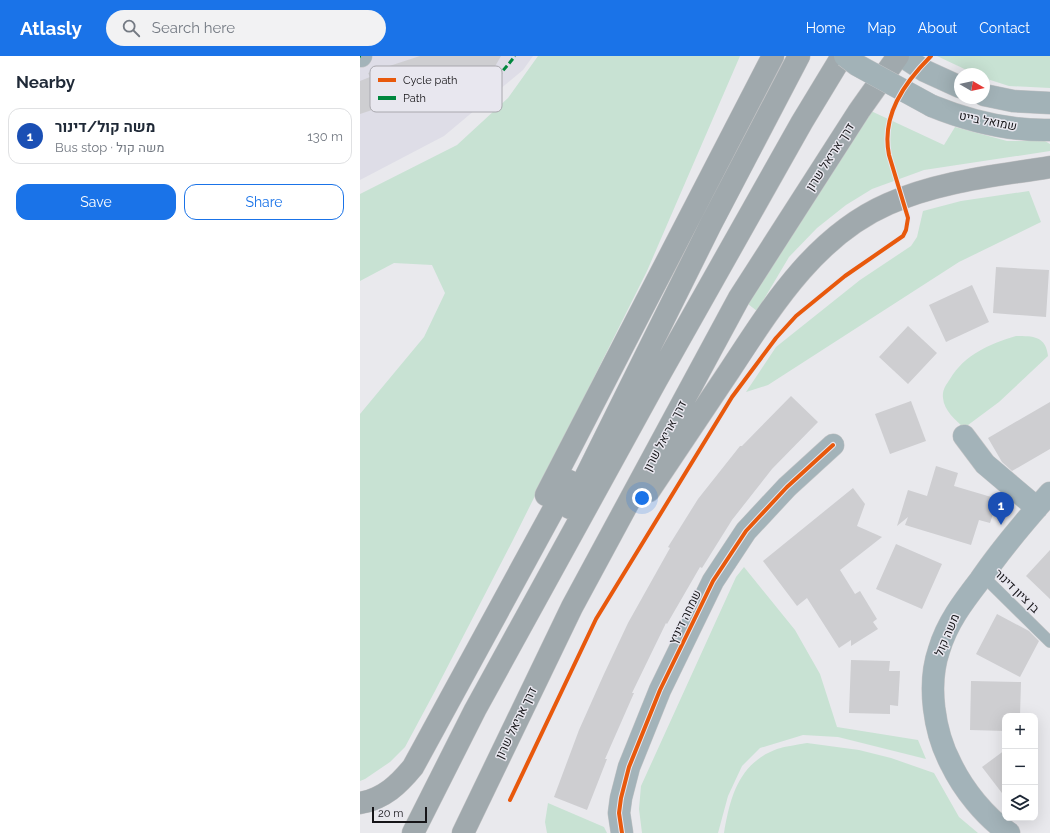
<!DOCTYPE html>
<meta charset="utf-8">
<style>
:root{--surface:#fff;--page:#f2f2f3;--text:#1f2937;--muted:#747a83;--line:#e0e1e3;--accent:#1a73e8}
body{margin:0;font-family:Raleway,Heebo,sans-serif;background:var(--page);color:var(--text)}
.controls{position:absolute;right:12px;bottom:12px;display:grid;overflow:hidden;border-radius:8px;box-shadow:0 4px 16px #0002}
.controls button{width:36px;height:36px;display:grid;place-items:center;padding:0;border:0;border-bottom:1px solid var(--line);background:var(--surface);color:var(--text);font:20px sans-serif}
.compass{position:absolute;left:594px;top:12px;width:36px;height:36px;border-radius:50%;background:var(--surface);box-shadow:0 4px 16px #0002;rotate:99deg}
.scale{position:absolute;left:12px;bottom:10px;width:55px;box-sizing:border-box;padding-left:4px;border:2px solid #161518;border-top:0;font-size:11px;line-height:14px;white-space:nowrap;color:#161518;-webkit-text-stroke:3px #e8e7ef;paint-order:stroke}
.you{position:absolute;left:282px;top:442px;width:14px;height:14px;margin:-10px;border:3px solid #fff;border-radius:50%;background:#1a73e8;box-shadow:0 0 0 6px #1a73e833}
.badge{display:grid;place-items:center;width:26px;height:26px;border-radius:50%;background:var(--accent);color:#fff;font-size:13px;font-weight:700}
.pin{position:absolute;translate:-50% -33px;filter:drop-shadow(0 1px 2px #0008)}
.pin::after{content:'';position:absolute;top:21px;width:14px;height:12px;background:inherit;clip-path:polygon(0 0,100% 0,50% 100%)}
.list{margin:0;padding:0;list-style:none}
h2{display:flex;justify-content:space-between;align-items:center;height:52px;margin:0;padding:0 16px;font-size:17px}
h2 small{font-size:13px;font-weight:400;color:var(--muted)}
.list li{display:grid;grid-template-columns:26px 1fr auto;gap:12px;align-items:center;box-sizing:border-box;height:56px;margin:0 8px 8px;padding:0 8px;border:1px solid var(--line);border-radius:12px}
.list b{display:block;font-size:15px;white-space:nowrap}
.list p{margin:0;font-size:13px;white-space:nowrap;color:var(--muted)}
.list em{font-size:13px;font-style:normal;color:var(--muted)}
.actions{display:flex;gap:8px;padding:12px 16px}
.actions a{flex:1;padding:9px 0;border:1px solid var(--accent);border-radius:12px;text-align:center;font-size:14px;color:var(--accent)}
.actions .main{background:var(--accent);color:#fff}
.icon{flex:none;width:22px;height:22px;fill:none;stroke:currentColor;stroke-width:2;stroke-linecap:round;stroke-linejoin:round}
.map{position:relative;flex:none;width:690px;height:777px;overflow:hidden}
header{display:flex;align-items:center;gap:24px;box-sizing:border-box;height:56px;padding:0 20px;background:var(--accent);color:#fff}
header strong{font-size:19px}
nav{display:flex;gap:22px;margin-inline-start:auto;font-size:14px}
.search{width:280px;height:36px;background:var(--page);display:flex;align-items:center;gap:10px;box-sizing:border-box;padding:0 14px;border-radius:22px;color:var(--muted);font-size:15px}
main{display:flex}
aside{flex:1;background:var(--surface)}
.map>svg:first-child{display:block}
.built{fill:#dedde7}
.green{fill:#c8e2d3}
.building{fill:#ceced1}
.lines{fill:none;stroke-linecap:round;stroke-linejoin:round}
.lane-casing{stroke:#c4c4c6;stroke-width:12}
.street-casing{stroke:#c4c4c6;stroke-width:23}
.secondary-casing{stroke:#c4c4c6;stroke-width:23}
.highway-casing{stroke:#c4c4c6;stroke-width:23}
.lane{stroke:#a3b3b9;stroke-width:11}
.street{stroke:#a3b3b9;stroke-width:22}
.secondary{stroke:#a2b2b7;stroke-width:22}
.highway{stroke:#a0a9ad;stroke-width:22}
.secondary-bridge-casing{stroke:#c4c4c6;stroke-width:23;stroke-linecap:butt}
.secondary-bridge{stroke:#a2b2b7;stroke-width:22}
.quiet{stroke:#00873e;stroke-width:3;stroke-dasharray:6 3;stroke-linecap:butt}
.cycleway-casing{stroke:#e8e7ef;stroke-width:6}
.cycleway{stroke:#e8590c;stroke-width:4}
.labels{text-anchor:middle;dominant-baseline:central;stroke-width:3;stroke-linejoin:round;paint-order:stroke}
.street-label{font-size:12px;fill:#161518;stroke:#e8e7ef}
.key{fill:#e8e7ef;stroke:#a9a8ae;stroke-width:1}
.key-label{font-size:11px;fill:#161518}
</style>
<header>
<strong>Atlasly</strong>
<div class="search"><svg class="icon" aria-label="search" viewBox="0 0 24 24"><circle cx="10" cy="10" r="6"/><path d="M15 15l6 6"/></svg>Search here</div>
<nav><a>Home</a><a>Map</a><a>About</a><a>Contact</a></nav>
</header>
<main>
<aside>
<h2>Nearby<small></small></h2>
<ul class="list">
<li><span class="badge" style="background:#1a4fb4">1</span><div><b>משה קול/דינור</b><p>Bus stop · משה קול</p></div><em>130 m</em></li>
</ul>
<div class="actions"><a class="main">Save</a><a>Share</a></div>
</aside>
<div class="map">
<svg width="690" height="777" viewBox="0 0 690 777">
<rect width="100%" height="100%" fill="#e9e9ed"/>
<path class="built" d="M 0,0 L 173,0 L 163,14 L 84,80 L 0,124 Z"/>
<path class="green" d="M 178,0 L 380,0 L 287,215 L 153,484 L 75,635 L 45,691 L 30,706 L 5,723 L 0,725 L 0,358 L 64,281 L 85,237 L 72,209 L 34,207 L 0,225 L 0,138 L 97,89 L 148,42 Z
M 577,0 L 690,0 L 690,32 L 649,30 L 624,22 L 624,18 L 615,18 Z
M 511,55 L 584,89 L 595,71 L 647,85 L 685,85 L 690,88 L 690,95 L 564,114 L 512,133 L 486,149 L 457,172 L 429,201 L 397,255 L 388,248 Z
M 669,135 L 681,166 L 599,206 L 408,329 L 386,336 L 416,291 L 500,224 L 551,190 L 557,181 L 563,155 L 601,145 Z
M 656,280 C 673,280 686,280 688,300 L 639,346 L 604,372 C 596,364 584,355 583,342 C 582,334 586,329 590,323 C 605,298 630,288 656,280 Z
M 384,511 L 435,574 L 460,618 L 477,671 L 558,684 L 566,703 L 478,681 L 443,679 L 400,692 L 382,710 L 368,740 L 358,777 L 282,777 L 279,753 L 281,730 L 376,521 Z
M 447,687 L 499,694 L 531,702 L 574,717 L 599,761 L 618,777 L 364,777 C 370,741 379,707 417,693 C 426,690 437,689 447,687 Z
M 188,747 L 244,771 L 247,777 L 187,777 L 185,766 Z"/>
<path class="building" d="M 60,0 L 141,0 L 126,26 L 115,20 L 104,39 L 87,29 L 0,58 L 0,25 L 10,21 L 8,17 Z
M 636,211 L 689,214 L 686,261 L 633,257 Z
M 612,229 L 629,266 L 586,286 L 569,249 Z
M 548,270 L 577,297 L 548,328 L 519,301 Z
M 431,340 L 458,366 L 412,413 L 372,464 L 342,512 L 340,511 L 307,568 L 306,567 L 272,637 L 274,637 L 245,703 L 247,703 L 227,754 L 194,741 L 219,674 L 244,618 L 268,567 L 310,492 L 308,491 L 338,443 L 380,390 L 382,390 Z
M 551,345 L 566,385 L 530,398 L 515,358 Z
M 690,346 L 690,393 L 652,415 L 642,406 L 628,382 Z
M 576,410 L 598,417 L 594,430 L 638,443 L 630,467 L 619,464 L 611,489 L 545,469 L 548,461 L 537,470 L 548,434 L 567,440 Z
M 493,432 L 505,448 L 497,470 L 522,481 L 480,514 L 495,538 L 500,535 L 517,563 L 513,566 L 518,573 L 491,590 L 491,584 L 479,592 L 447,542 L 437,550 L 403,505 Z
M 536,488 L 582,508 L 562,553 L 516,533 Z
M 690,494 L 690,543 L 666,520 Z
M 637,558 L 669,575 L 679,585 L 660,621 L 616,598 Z
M 491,604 L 530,605 L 529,615 L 540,615 L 538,650 L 530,649 L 530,658 L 489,657 Z
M 611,625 L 661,626 L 660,660 L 645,660 L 645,675 L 610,674 Z
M 645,694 L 645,741 L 622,711 Z"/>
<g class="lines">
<defs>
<path id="lane" d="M 622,519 L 690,586"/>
<path id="street" d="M 0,0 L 1,0
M 604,380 L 625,408 L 677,452
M 262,777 L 259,757 L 261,742 L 269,711 L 300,634 L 353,525 L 386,475 L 427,431 L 473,389
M 649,777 C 625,761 603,733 591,708 C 574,676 567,629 579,594 C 587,567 603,546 620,524 C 641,493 665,465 690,437"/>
<path id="secondary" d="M 542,0 L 565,15 L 600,31
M 624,39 L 653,45 L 690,47
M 572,50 C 609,65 649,75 690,74"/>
<path id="highway" d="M 289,435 C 316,395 343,355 370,314 C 412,250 455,180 528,148 C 579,125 636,120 690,111
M 186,439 L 413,0
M 210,452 L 351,168 L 439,0
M 0,747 C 24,743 39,728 53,711 L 209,425
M 53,777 L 115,654 L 296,325 L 442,66 L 482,0
M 103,777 L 212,551 L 379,242 L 499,55 L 538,0"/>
</defs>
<use href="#lane" class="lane-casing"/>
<use href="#street" class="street-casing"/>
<use href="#secondary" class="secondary-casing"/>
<use href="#highway" class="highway-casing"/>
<use href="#lane" class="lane"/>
<use href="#street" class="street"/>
<use href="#secondary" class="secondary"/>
<use href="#highway" class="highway"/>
<defs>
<path id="secondary-bridge" d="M 485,0 L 497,9 L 572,50"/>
</defs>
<use href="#secondary-bridge" class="secondary-bridge-casing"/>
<use href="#secondary-bridge" class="secondary-bridge"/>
<path class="quiet" d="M 0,0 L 1,0
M 94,53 C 119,40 138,22 155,0"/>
<defs>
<path id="cycleway" d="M 150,744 L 236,563 L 372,341 L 416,282 L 436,260 L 485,220 L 543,180 L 546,174 L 548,162 L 529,99 C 521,60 544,27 571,0
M 262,777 L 259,757 L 261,742 L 269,711 L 300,634 L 353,525 L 386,475 L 427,431 L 473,389"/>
</defs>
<use href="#cycleway" class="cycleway-casing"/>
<use href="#cycleway" class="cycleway"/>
</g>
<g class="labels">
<g class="street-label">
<text transform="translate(628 65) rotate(11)">שמואל בייט</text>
<text transform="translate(470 101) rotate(-57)">דרך אריאל שרון</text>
<text transform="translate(305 380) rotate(-62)">דרך אריאל שרון</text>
<text transform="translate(657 535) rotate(44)">בן ציון דינור</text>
<text transform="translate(325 561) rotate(-64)">שמחה דיניץ</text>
<text transform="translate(587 579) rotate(-67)">משה קול</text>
<text transform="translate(156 667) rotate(-64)">דרך אריאל שרון</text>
</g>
</g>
<rect x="10" y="10" width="132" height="46" rx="6" class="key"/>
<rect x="18" y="22" width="18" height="4" fill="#e8590c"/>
<rect x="18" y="40" width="18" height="4" fill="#00873e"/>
<g class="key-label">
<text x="43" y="28">Cycle path</text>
<text x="43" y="46">Path</text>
</g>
</svg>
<div class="controls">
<button>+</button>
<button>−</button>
<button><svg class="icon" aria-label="layers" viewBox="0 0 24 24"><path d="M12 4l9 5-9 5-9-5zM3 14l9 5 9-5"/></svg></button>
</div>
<svg class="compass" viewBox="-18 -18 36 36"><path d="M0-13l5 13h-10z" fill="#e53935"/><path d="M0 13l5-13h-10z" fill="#747a83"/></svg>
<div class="scale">20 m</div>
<div class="you"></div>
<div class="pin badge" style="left:641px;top:469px;background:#1a4fb4">1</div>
</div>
</main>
